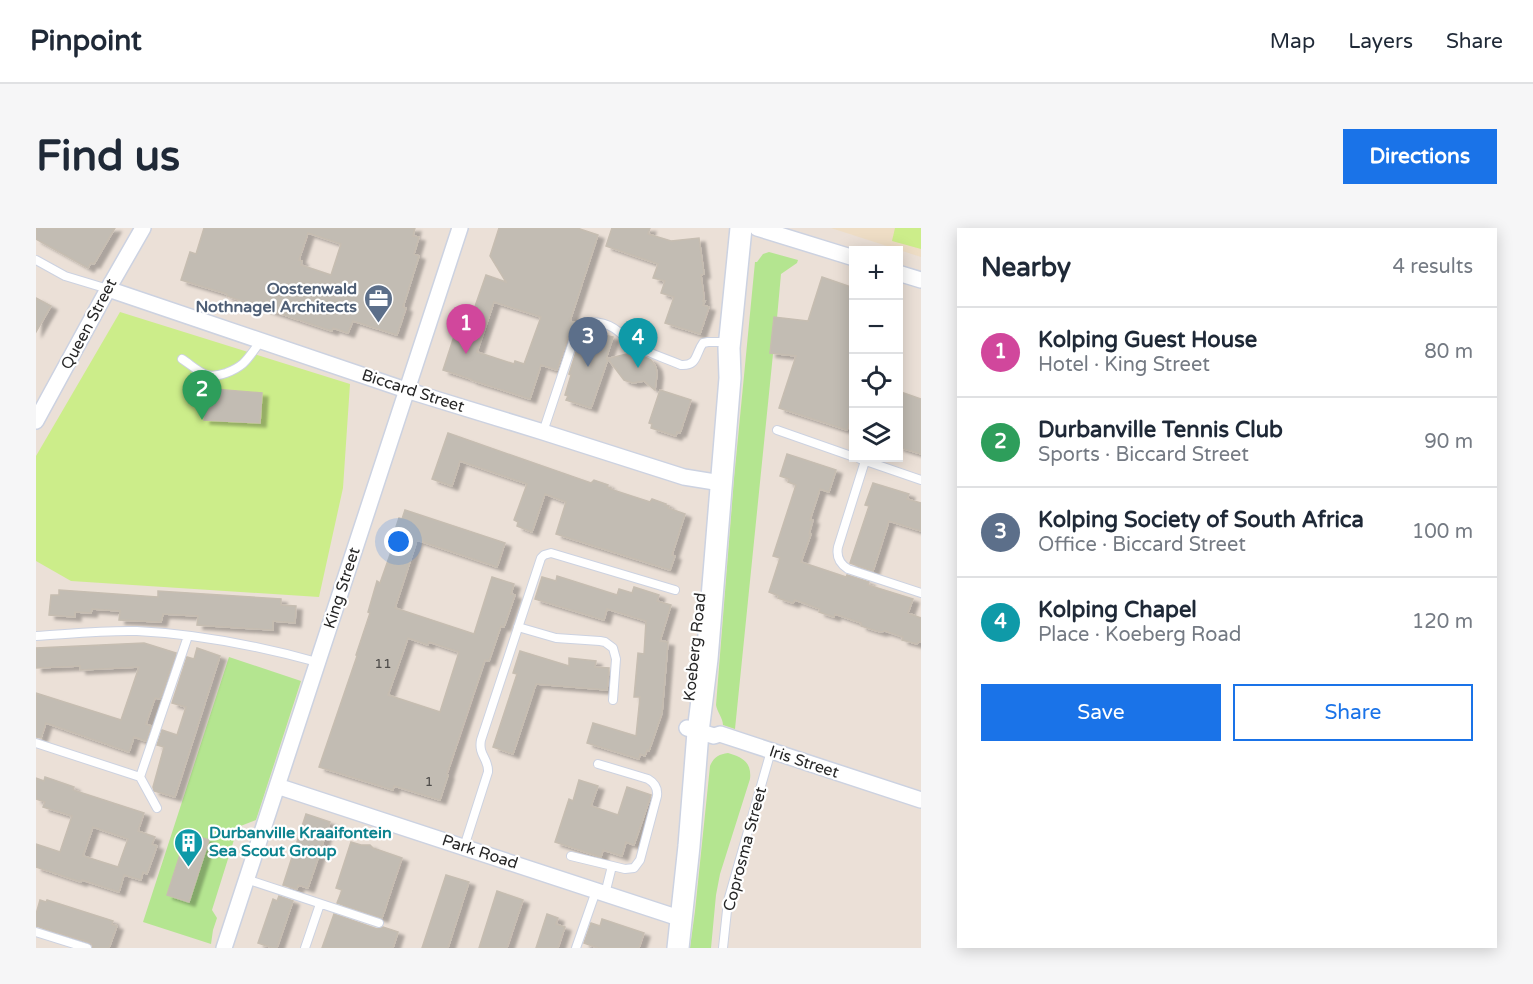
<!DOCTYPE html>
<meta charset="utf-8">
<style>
:root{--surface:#fff;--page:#f6f6f7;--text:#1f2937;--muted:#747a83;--line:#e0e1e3;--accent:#1a73e8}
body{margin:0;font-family:"Varela Round",sans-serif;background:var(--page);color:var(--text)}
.controls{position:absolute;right:18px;top:18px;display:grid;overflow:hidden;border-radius:0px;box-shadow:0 3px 15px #0003}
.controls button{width:54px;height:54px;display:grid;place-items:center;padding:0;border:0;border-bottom:2px solid var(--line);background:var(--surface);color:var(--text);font:30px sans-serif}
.you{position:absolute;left:363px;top:314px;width:21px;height:21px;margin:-15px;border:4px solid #fff;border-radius:50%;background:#1a73e8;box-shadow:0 0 0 9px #1a73e833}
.badge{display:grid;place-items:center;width:39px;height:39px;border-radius:50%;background:var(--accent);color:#fff;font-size:20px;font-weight:700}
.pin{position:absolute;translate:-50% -50px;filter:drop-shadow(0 2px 3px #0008)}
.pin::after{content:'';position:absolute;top:32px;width:21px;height:18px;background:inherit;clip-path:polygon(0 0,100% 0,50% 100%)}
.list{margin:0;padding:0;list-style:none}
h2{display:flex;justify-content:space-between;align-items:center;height:78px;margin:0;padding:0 24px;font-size:26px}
h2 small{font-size:20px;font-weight:400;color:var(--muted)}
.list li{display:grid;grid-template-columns:39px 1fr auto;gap:18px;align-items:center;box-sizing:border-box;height:90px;padding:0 24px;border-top:2px solid var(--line)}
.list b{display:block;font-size:22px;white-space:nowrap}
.list p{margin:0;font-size:20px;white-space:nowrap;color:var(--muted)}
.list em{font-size:20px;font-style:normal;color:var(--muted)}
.actions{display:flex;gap:12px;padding:18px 24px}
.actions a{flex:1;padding:14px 0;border:2px solid var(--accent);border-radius:0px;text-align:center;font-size:21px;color:var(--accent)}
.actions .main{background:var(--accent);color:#fff}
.icon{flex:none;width:33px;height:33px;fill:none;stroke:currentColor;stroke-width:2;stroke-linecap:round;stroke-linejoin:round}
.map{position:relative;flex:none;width:885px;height:720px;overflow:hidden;border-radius:0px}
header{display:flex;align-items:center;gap:36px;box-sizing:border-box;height:84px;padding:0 30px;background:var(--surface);border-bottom:2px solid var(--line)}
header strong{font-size:28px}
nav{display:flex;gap:33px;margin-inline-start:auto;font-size:21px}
.intro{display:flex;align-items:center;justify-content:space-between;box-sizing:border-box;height:144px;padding:0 36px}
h1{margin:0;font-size:42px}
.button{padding:15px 27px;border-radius:0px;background:var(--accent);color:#fff;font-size:21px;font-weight:700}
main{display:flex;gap:36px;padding:0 36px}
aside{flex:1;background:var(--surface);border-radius:0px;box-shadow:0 3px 15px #0003}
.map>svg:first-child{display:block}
.education{fill:#eeddc5}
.green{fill:#b4e590}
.pitch{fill:#cced8a}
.building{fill:#c2bcb3;stroke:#c6bdb1;stroke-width:1.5;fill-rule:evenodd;filter:url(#shadow)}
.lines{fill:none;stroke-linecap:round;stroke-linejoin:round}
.service-casing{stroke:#ccd2e1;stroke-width:10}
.minor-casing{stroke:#ccd2e1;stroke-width:18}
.secondary-casing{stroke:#ccd2e1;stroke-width:24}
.service{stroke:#fff;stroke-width:8}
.minor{stroke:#fff;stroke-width:15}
.secondary{stroke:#fff;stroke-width:21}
.labels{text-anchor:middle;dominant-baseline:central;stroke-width:4.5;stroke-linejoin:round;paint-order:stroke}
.number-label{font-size:14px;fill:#4e4c4a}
.service-label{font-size:16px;font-weight:bold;fill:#4e5e75;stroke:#fff;text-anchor:end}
.street-label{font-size:16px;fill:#272727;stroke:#fff}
.culture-label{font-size:16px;font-weight:bold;fill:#0d838f;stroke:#fff;text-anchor:start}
</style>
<header>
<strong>Pinpoint</strong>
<nav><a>Map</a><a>Layers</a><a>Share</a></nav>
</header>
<div class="intro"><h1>Find us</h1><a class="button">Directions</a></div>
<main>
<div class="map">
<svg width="885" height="720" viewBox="0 0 885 720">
<defs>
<filter id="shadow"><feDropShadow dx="6" dy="4" stdDeviation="1.5" flood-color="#0004"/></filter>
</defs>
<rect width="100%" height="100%" fill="#ebe0d7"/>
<path class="education" d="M 795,0 L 885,0 L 885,29 Z"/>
<path class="green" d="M 733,24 L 762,32 L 761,35 L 745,46 L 741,90 L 734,125 L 737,126 L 699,501 L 687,497 C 687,490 681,484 680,477 L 698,251 L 719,34 L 721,34 L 727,26 Z
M 193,429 L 265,453 L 220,592 L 202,599 L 176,682 L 181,690 L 177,702 L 175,716 L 107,694 Z
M 692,525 C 706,529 716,534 714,551 L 684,646 L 680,667 L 675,720 L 654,720 L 659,683 L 674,538 C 677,530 683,526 692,525 Z"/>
<path class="pitch" d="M 859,0 L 885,0 L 885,21 L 856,13 Z
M 84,84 L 314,156 L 307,260 L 283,369 L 35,353 L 0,333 L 0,228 Z"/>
<path class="building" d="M 0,0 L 79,0 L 58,36 L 55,35 L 52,40 L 0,11 Z
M 168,0 L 379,0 L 377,8 L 383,9 L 378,26 L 383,28 L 367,79 L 370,80 L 361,107 L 317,93 L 312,105 L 297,100 L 296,103 L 191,68 L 191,66 L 145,52 L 154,24 L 160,26 ZM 272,5 L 305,16 L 295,47 L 265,37 L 266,33 L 263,32 Z
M 463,0 L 541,0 L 562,7 L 534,93 L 540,95 L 535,100 L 521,142 L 505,137 L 494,171 L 435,152 L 435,151 L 407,142 L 426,84 L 436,87 L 450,47 L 470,54 L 454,28 ZM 458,74 L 505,89 L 488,136 L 479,133 L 478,136 L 441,124 Z
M 576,0 L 614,0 L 612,6 L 635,13 L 663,10 L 668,46 L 665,47 L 668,69 L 667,73 L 669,73 L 667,77 L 673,79 L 664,106 L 629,95 L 638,69 L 625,65 L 629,53 L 617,50 L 622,36 L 570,18 Z
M 786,49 L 818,60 L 818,183 L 811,202 L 743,180 L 760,128 L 734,125 L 738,89 L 772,93 Z
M 0,70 L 15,78 L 0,104 Z
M 557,100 L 566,103 L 565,106 L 577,109 L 570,131 L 599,124 L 615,132 L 620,139 L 621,146 L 619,162 L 608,153 L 597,155 L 588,152 L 572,131 L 555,180 L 530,172 L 532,168 L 529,167 L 535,147 L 533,146 L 546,105 L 553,101 Z
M 177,161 L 226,165 L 224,195 L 168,192 L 170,163 L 177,164 Z
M 624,162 L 655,172 L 644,205 L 641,204 L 640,208 L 615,200 L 616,196 L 613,195 Z
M 862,163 L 885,171 L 885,226 L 862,219 Z
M 412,205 L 555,255 L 558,252 L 572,257 L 571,259 L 575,260 L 574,261 L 614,274 L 616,271 L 630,276 L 629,277 L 633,278 L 632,280 L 649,286 L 636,327 L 639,328 L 634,342 L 520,306 L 530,274 L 509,266 L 496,304 L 481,298 L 482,294 L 478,292 L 491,256 L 424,233 L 416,258 L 396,251 Z
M 751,226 L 800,242 L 793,264 L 784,261 L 774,292 L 777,292 L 773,306 L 775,306 L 765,334 L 810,349 L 811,347 L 833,354 L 832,357 L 835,358 L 877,371 L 872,385 L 885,390 L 885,414 L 883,414 L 881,416 L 866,412 L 867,409 L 849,403 L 844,404 L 825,398 L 825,395 L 799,386 L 798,389 L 783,384 L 784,381 L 759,372 L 757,375 L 742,370 L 743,368 L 733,364 L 744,330 L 737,328 L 760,257 L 752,254 L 753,251 L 744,248 Z
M 837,255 L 873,266 L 871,271 L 885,275 L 885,303 L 853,293 L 837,343 L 814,335 L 833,278 L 829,277 Z
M 369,282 L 469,315 L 461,339 L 381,312 L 359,380 L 438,406 L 456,349 L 478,356 L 475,366 L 479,367 L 468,399 L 465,398 L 453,433 L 449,432 L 411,546 L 412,547 L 404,572 L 358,558 L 357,562 L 283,539 L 321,428 L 320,427 L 334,385 L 332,384 L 341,353 L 344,355 L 356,321 L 353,320 L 363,290 L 366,291 ZM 372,410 L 392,417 L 393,414 L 423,424 L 404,484 L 352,467 Z
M 521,348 L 581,367 L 583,361 L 596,365 L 598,359 L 623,367 L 621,373 L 635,377 L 624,413 L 632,414 L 626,485 L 613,523 L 611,522 L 609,528 L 604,526 L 603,531 L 551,515 L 557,495 L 600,508 L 604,469 L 598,469 L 602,425 L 608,426 L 610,393 L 571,381 L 568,392 L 499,371 L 506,349 L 520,353 Z
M 23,362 L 122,369 L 122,363 L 245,371 L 245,377 L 260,378 L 259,395 L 237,393 L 237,402 L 161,397 L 162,388 L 127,386 L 125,394 L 83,392 L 84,383 L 56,381 L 55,385 L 39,384 L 39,389 L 13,387 L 15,367 L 23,367 Z
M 108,415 L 140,425 L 124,471 L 119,470 L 110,496 L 115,498 L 110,513 L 98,509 L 93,524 L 10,495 L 5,510 L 0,509 L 0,465 L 85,492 L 103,439 L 44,442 L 44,438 L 0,440 L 0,420 Z
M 161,420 L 184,428 L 139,569 L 118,563 L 117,559 L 128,519 L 121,517 L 126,502 L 141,507 L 150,479 L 136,475 L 151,429 L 158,431 Z
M 484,423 L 533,438 L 533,430 L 560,433 L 559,439 L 573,440 L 571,462 L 500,456 L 477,526 L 457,519 L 481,446 L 477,445 Z
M 9,549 L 38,559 L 37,562 L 108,585 L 102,603 L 119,609 L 116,616 L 121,618 L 111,646 L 107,644 L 105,652 L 88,647 L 83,664 L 46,652 L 45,654 L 0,639 L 0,616 L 24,624 L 36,588 L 7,579 L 9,574 L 0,571 L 0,550 L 8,553 ZM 57,599 L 92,611 L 82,639 L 47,628 Z
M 543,552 L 562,558 L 555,578 L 582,587 L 591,559 L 615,567 L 598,617 L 590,614 L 586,628 L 567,622 L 565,629 L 519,614 L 533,571 L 537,573 Z
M 270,586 L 294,594 L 272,660 L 262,657 L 261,661 L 247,657 Z
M 151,605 L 173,612 L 153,674 L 131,667 Z
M 315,614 L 325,617 L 334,617 L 337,620 L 366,630 L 346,690 L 301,675 L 306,662 L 300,660 Z
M 410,647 L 433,654 L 412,720 L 386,720 Z
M 461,663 L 487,672 L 471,720 L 443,720 Z
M 243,668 L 257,673 L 241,720 L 237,720 L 222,715 L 237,671 L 241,673 Z
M 4,672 L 10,674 L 11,672 L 77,693 L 76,696 L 81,698 L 73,720 L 57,720 L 56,716 L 53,714 L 0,698 L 0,686 Z
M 298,686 L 341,701 L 347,699 L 362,704 L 357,720 L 286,720 Z
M 511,686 L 522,690 L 520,696 L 529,699 L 522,720 L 500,720 Z
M 566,691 L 608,705 L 603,720 L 562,720 L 548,715 L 555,695 L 564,698 Z"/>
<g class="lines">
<defs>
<path id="service" d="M 0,32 L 29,48 L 72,61
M 146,131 C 154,136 162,144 171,147 C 178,149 184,147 190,145 C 211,137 212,129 225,113
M 741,202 L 818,229
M 507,204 L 541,102 C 552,89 571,94 583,104 C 588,108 592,113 597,116 C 611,125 629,130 645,137 C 662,138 659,126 667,115 L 672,114 L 692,114
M 824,231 L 885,252
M 829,233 L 802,319 C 800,329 804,336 812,341 L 885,365
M 482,399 L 520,410 L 564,413 L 569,414 L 577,420 L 580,431 L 577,472
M 0,408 C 32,406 69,402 101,403 C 162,406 223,418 281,434
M 0,515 L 104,549 L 121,580
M 104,549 L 152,408
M 428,619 L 452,544 C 453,531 442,527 445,512 L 505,330 L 508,327 L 515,325 L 639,362
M 535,628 L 589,641 L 598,640 L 604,632 L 621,568 C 622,560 619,555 612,551 L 562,536
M 210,651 L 343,695
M 569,666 L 576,638
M 0,704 L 51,720
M 269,720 L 284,676
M 540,720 L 560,663
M 687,720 L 692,673 L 735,523"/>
<path id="minor" d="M 721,0 L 818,30
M 862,45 L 885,52
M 72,61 L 370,162 L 507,204 L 648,249 L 685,255
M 0,193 L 72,61 L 107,0
M 651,500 L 678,508 L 684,506 L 885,572
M 241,558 L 646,691
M 188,720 L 424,0"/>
<path id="secondary" d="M 642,720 L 653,618 L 662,504 L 671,431 L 694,150 L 693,120 L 705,0"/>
</defs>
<use href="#service" class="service-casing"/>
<use href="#minor" class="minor-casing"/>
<use href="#secondary" class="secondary-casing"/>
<use href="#service" class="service"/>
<use href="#minor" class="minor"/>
<use href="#secondary" class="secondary"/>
</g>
<defs>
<symbol id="office-pin" viewBox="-11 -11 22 30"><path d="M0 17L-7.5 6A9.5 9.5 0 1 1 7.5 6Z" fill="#5c6f8a" stroke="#fff"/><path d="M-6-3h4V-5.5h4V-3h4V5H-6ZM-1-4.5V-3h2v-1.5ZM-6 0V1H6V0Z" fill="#fff"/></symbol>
<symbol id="building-pin" viewBox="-11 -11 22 30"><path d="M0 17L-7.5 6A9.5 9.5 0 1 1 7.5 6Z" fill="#0f9aa8" stroke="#fff"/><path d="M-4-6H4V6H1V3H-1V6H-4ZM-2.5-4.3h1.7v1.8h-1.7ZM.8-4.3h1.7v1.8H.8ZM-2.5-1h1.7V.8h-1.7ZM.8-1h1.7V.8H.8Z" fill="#fff"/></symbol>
</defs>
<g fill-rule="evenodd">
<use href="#office-pin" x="326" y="54" width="33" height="45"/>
<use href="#building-pin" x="136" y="598" width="33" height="45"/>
</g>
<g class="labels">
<g class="number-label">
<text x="347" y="435">11</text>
<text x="393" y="553">1</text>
</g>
<g class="service-label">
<text x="321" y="61">Oostenwald<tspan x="321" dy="18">Nothnagel Architects</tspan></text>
</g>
<g class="street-label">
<text transform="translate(53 96) rotate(-62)">Queen Street</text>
<text transform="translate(377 163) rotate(18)">Biccard Street</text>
<text transform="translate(306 360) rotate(-72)">King Street</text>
<text transform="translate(659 419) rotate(-84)">Koeberg Road</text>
<text transform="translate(768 534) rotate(18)">Iris Street</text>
<text transform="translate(709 621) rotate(-75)">Coprosma Street</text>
<text transform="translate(444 624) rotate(18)">Park Road</text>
</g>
<g class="culture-label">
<text x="173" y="605">Durbanville Kraaifontein<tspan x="173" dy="18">Sea Scout Group</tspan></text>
</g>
</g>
</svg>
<div class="controls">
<button>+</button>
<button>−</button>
<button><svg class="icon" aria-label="locate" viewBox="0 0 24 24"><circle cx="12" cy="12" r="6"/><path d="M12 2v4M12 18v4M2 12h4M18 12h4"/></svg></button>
<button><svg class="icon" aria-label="layers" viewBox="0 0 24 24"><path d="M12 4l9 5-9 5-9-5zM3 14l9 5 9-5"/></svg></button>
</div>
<div class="you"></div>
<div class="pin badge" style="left:430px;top:126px;background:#d1479c">1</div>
<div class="pin badge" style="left:166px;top:192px;background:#2e9e5b">2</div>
<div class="pin badge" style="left:552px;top:139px;background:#5c6f8a">3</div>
<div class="pin badge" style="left:602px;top:140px;background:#0f9aa8">4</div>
</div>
<aside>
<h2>Nearby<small>4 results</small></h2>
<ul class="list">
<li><span class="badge" style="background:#d1479c">1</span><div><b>Kolping Guest House</b><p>Hotel · King Street</p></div><em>80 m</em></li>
<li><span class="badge" style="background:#2e9e5b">2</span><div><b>Durbanville Tennis Club</b><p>Sports · Biccard Street</p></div><em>90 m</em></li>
<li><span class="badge" style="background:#5c6f8a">3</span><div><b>Kolping Society of South Africa</b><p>Office · Biccard Street</p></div><em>100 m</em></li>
<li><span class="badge" style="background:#0f9aa8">4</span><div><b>Kolping Chapel</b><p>Place · Koeberg Road</p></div><em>120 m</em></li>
</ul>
<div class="actions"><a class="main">Save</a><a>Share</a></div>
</aside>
</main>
